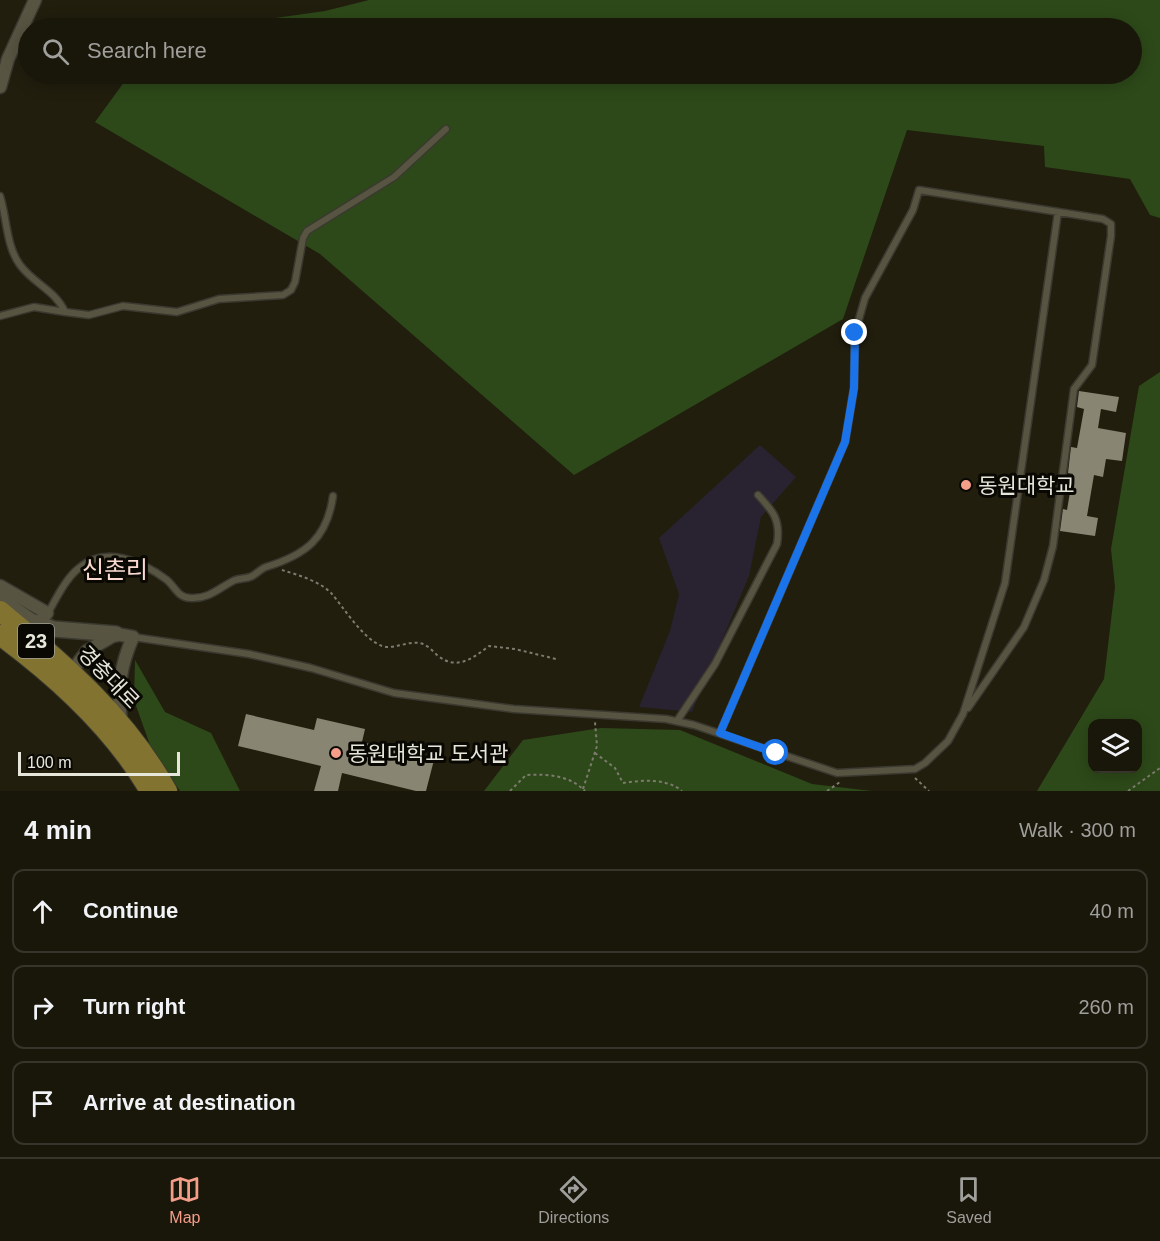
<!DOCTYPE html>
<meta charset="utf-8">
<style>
:root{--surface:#19160a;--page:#262318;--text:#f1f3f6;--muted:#9f9f9c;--line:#37352b;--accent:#f49e89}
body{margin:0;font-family:Arial,"Noto Sans KR",sans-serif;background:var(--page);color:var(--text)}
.controls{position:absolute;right:18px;bottom:18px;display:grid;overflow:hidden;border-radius:12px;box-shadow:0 3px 15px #0003}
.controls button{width:54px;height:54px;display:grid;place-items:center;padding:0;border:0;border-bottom:2px solid var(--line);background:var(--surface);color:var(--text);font:30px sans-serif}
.scale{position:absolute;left:18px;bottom:15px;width:162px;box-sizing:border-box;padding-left:6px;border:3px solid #e7e6db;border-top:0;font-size:16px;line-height:21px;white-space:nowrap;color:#e7e6db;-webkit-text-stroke:4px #090803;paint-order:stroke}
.stop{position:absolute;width:18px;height:18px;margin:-14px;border:4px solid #1a73e8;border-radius:50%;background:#fff}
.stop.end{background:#1a73e8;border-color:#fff;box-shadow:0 2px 6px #0008}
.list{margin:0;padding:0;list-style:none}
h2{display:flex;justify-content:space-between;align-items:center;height:78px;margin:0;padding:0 24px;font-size:26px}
h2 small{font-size:20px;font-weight:400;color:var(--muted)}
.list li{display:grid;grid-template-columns:39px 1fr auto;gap:18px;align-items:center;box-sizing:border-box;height:84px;margin:0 12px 12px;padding:0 12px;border:2px solid var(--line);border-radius:12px}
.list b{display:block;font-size:22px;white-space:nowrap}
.list em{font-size:20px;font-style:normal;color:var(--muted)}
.icon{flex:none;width:33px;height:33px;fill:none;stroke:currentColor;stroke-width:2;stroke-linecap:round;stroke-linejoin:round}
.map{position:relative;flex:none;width:1160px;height:791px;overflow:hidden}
.search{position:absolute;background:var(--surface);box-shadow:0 3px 15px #0003;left:18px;right:18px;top:18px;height:66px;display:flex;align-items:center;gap:15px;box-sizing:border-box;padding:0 21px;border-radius:33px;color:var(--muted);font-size:22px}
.sheet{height:366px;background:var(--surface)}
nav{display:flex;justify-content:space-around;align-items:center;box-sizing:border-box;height:84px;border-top:2px solid var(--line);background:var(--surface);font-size:16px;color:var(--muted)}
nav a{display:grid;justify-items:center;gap:3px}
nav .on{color:var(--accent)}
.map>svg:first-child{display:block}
.industrial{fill:#292231}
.green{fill:#2d4919;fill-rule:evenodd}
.building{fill:#888572}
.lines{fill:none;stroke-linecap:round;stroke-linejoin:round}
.service-casing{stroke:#3b3930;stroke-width:9}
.minor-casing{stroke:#3b3930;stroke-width:15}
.tertiary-casing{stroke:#3b3930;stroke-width:18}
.primary-casing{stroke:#3b3930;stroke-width:22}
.path{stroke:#7d7b6e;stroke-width:2;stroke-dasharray:3 3;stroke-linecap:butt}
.service{stroke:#575442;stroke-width:6}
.minor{stroke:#575442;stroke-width:12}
.tertiary{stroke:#575442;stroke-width:15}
.primary{stroke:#827330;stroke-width:20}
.route{stroke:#1a73e8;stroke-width:8}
.poi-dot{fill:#f49e89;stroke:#090803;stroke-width:2}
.labels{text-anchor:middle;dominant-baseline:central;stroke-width:6;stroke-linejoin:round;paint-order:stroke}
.shield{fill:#090803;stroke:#a4a39a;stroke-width:1.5}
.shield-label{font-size:20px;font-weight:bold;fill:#e7e6db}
.poi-label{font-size:21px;fill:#e7e6db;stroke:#090803;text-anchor:start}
.street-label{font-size:21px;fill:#e7e6db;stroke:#090803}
.quarter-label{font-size:24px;fill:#fbd9d0;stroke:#090803}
</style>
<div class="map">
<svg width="1160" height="791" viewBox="0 0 1160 791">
<rect width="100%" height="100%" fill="#211e0e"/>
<path class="industrial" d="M 760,445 L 796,477 L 761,517 L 749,576 L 692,712 L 639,707 L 670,631 L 679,594 L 659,538 Z"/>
<path class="green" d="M 369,0 L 1160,0 L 1160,218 L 1150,215 L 1130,179 L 1045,167 L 1044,146 L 907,130 L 843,319 L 574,475 L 320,254 L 95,122 L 130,74 L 1132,74 L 1132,28 L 204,28 L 325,11 Z
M 1160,372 L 1160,791 L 1037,791 L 1104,679 L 1115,587 L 1111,549 L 1139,386 ZM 1092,724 L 1138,724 L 1138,768 L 1092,768 Z
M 135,660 L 165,712 L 211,733 L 240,791 L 180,791 L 150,745 L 134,700 Z
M 601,728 L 680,730 L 812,784 L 872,791 L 484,791 L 523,740 Z"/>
<path class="building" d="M 1079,391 L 1119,397 L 1116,412 L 1101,409 L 1098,428 L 1126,433 L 1122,461 L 1106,459 L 1103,477 L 1094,475 L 1087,516 L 1098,518 L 1095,536 L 1060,531 L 1063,509 L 1067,510 L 1073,474 L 1068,473 L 1071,447 L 1077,448 L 1084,409 L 1077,407 Z
M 246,714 L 314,730 L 317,718 L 365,729 L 362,742 L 434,760 L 426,791 L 416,791 L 342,773 L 338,791 L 314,791 L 321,766 L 238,746 Z"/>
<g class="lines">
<defs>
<path id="service" d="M 0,196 C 7,218 6,246 20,265 C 34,284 55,290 65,312 L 89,315 L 123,306 L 177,312 L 219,299 L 283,295 L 291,290 L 295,282 L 303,238 L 307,231 L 394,177 L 446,129
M 0,316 L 34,307 L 65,312
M 48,613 C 56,599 66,578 79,568 C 106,545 143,562 167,580 C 176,588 178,598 191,598 C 209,599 219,588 233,581 C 238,578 245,579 250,577 C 256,575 260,569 266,567 C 305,555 327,539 333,496
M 133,637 L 249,654 L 311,668 L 394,693 L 514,709 L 666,719 L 694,725 L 837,773 L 915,769 L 925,763 L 948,741 L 963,714 L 1005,583 L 1058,212
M 677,721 L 715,664 L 777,544 C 781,520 773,511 758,495
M 720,733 L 845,442 L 854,388 L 855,333 L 865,298 L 913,210 L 919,190 L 1103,219 L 1111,224 L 1111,236 L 1092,365 L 1074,389 L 1053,546 L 1044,580 L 1024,627 L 968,708"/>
<path id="minor" d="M 0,87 L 8,59 L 35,0
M 0,586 L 47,613 L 38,624
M 72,671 L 87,651 L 116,634 L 133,637 C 120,666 117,691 121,722"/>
<path id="tertiary" d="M 0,600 L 31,621 L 54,629 L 116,634"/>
<path id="primary" d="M 0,611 C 64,664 126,717 167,791
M 0,635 C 57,677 114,729 150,791"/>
</defs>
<use href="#service" class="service-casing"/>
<use href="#minor" class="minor-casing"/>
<use href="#tertiary" class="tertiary-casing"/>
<use href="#primary" class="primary-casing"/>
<path class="path" d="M 282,570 C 298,575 320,581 332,594 C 344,608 363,639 382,646 C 396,650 410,639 423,644 C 428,646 433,651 437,655 C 456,671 472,659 489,646 L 515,649 L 556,659
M 595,753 L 615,768 L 623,783 C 643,780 666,778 682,791
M 915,778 L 929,791
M 583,789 L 597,746 L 595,722
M 510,791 L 526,775 C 548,774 569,775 585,791
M 827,791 L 840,782
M 1128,791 L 1160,768"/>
<use href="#service" class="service"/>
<use href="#minor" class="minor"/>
<use href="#tertiary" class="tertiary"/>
<use href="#primary" class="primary"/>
</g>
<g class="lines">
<path class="route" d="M 776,753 L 720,733 L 845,442 L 854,388 L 855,333"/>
</g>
<g class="poi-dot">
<circle cx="966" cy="485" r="6"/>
<circle cx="336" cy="753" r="6"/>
</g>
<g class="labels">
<rect class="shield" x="18" y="624" width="36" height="34" rx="4.5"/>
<g class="shield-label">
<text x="36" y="641">23</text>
</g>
<g class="poi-label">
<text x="978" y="485">동원대학교</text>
<text x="348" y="753">동원대학교 도서관</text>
</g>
<g class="street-label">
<text transform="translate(109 677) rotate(46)">경충대로</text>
</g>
<g class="quarter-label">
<text x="115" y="569">신촌리</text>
</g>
</g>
</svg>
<div class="controls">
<button><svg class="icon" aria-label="layers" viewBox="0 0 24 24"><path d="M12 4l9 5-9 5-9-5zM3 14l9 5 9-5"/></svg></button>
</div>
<div class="scale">100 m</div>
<div class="stop" style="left:776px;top:753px"></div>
<div class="stop end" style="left:855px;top:333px"></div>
<div class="search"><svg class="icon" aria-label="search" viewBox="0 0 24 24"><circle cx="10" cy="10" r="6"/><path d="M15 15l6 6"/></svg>Search here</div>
</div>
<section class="sheet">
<h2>4 min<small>Walk · 300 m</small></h2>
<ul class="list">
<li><svg class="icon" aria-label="ahead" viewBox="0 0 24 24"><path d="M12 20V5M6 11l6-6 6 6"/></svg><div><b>Continue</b></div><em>40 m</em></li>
<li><svg class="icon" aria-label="right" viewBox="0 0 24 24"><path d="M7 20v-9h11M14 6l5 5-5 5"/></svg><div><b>Turn right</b></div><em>260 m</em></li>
<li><svg class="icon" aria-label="arrive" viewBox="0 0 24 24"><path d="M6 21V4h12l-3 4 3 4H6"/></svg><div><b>Arrive at destination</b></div></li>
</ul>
</section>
<nav>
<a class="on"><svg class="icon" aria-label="map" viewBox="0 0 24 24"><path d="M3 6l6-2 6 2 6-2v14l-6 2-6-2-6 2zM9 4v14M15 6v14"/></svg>Map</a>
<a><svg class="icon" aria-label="directions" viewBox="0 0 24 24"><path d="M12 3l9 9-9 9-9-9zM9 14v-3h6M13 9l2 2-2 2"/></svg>Directions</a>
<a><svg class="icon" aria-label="saved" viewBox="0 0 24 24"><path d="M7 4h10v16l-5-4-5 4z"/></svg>Saved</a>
</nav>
